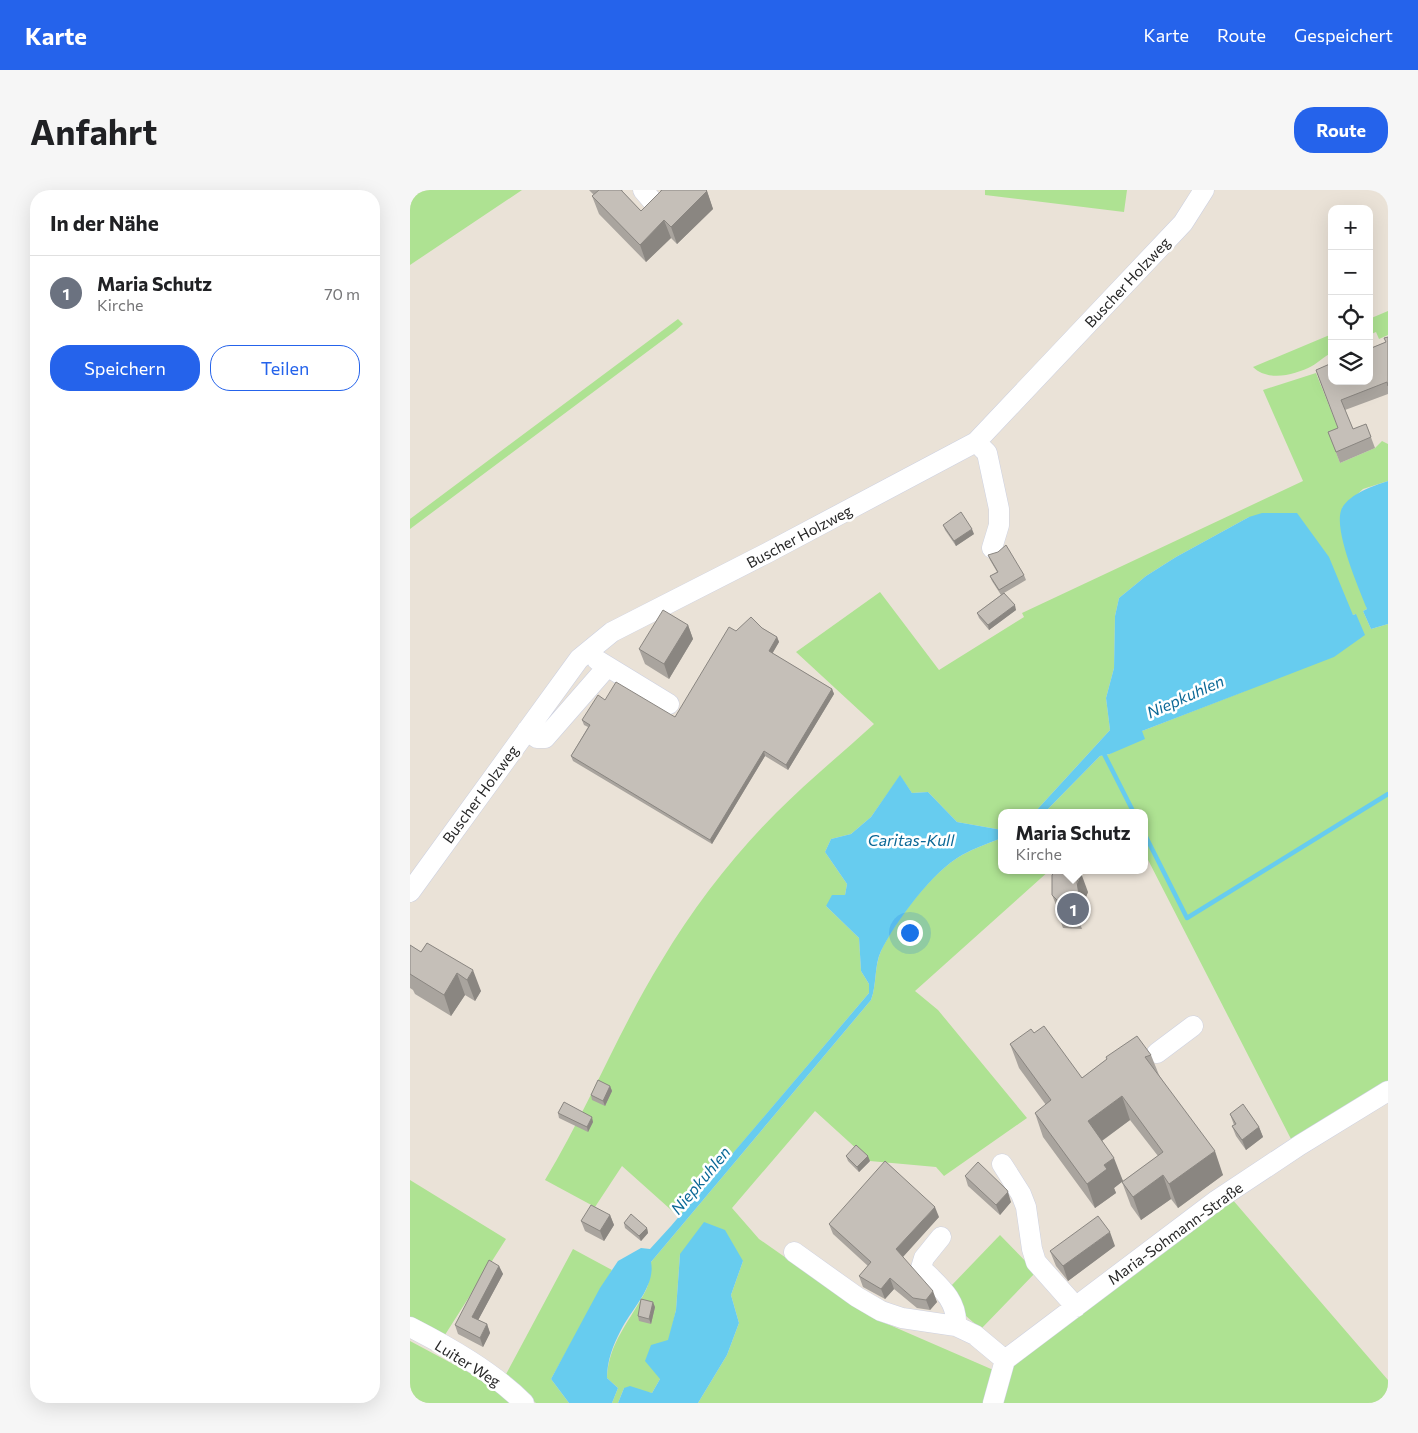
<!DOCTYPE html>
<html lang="de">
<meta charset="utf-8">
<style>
:root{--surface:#fff;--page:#f6f6f6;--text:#202124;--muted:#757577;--line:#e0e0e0;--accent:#2563eb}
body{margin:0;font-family:Commissioner,sans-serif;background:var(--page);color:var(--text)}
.controls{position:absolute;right:15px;top:15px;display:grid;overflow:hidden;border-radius:10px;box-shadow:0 5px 20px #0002}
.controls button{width:45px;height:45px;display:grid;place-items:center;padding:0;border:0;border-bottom:1px solid var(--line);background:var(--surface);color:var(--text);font:25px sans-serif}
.you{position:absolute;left:499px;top:742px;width:18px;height:18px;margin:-12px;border:4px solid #fff;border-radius:50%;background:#1a73e8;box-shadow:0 0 0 8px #1a73e833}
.badge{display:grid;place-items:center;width:32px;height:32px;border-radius:50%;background:var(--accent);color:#fff;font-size:16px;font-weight:700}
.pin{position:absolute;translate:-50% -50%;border:2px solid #fff;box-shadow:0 1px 5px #0006}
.popup{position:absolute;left:588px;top:619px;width:150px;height:65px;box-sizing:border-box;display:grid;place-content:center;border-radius:10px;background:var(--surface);filter:drop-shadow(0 1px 4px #0005);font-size:16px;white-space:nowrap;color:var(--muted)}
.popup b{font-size:19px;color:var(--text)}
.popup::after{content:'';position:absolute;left:50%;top:100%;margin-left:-10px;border:10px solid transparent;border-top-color:var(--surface)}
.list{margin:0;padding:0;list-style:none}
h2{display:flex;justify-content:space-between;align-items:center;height:65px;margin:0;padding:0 20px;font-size:21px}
h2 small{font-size:16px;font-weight:400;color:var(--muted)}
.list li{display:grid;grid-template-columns:32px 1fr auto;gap:15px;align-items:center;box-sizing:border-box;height:75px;padding:0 20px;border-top:1px solid var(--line)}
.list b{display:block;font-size:19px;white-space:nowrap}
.list p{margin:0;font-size:16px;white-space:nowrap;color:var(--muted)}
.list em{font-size:16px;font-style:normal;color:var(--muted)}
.actions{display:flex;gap:10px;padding:15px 20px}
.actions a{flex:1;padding:11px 0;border:1px solid var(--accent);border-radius:20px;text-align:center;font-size:18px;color:var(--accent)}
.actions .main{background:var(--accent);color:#fff}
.icon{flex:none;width:28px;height:28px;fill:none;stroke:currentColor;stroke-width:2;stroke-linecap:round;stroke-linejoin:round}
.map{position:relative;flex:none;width:978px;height:1213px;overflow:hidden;border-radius:20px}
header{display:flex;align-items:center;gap:30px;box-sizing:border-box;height:70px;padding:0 25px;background:var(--accent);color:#fff}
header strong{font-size:24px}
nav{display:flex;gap:28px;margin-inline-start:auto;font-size:18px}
.intro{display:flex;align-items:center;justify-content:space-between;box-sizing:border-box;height:120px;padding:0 30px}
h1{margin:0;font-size:35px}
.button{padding:12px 22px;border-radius:20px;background:var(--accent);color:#fff;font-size:18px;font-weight:700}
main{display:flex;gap:30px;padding:0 30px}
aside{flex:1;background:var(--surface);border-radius:20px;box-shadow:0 5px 20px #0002}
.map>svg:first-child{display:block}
.green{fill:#aee292}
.water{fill:#67ccef}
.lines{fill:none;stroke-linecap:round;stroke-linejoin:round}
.stream{stroke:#67ccef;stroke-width:4.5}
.minor-casing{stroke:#cdd1e1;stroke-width:21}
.minor{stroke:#fff;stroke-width:20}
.wall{fill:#a9a49e}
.shaded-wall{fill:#8a8681}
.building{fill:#c5bfb8;stroke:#8a8681}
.labels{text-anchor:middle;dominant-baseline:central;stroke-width:5;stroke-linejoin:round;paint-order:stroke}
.street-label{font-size:15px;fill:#272727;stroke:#fff}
.water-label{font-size:16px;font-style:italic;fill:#0b6896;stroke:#fff}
</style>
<header>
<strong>Karte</strong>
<nav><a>Karte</a><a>Route</a><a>Gespeichert</a></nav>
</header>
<div class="intro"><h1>Anfahrt</h1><a class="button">Route</a></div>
<main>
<aside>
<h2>In der Nähe<small></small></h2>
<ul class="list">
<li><span class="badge" style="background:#6b7280">1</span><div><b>Maria Schutz</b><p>Kirche</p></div><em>70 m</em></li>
</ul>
<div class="actions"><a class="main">Speichern</a><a>Teilen</a></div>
</aside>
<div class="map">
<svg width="978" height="1213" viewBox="0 0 978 1213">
<rect width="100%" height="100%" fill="#eae2d7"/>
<path class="green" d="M 0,0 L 112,0 L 0,75 Z
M 575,0 L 717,0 L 714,22 L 575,5 Z
M 978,121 L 978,145 L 969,149 L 966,142 L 959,145 L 959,129 Z
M 268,129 L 273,134 L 265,141 L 0,339 L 0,329 Z
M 922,144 L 922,163 C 914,166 909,172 902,176 C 885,185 858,192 843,177 Z
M 906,183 L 932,248 L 922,252 L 930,273 L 965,258 L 972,251 L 978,254 L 978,291 L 953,299 L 932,318 L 957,419 L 953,421 L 961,439 L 978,434 L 978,891 L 881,949 L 734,662 L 734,623 L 634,623 L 690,566 L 700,564 L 732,541 L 835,501 L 946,424 L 943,425 L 839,327 L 766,367 L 736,386 L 709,408 L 705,426 L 704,478 L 696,508 L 700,540 L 624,623 L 592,623 L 592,640 L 547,632 L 518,602 L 502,603 L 490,586 L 461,627 L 441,644 L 421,649 L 415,662 L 437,694 L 435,705 L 416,716 L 449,748 L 451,781 L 459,794 L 459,803 L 269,1027 L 212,976 L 185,1017 L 135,990 C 178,919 208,841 252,770 C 283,718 323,666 366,623 C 397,592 431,564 464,534 L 386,462 L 470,402 L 529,480 L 614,427 L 612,423 L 893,291 L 853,200 Z
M 592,648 L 592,680 L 640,680 L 505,801 L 528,820 L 617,928 L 534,986 L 526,977 L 460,971 L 405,921 L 322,1018 L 349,1049 L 459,1126 L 588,1182 L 578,1213 L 288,1213 L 317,1165 L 329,1133 L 321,1105 L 333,1071 L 270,1064 L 266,1120 L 250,1189 L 242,1203 L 214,1198 L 208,1213 L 202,1213 L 208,1198 L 197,1188 C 198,1153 221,1130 236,1100 C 240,1092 240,1081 241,1072 L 461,810 C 467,794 464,777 471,761 C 485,731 523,681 552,665 C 565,658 579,653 592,648 Z
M 0,990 L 96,1049 L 33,1148 L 0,1131 Z
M 822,1009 L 978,1190 L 978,1213 L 587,1213 L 599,1171 Z
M 590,1045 L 626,1082 L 571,1139 L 556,1126 L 541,1096 Z
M 163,1059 L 202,1080 L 141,1189 L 159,1213 L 126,1213 L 95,1186 Z
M 0,1151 L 71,1189 L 102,1213 L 0,1213 Z"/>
<path class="water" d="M 978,291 L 978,434 L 961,439 L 953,421 L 957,419 C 949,398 922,338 932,318 C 941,303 963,296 978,291 Z
M 852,323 L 887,323 L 919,367 L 943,425 L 946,424 L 955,445 L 924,467 L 732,541 L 735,549 L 700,564 L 690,566 L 634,623 L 624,623 L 700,540 L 696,508 L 704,478 L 705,426 L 709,408 L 736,386 L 766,367 L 839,327 Z
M 490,585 L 502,603 L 518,602 L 547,632 L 592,640 L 592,648 C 579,653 565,658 552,665 C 523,681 486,731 471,761 C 464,776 467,794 461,810 L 241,1072 C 246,1096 221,1120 211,1140 C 203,1155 197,1171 197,1188 L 208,1198 L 202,1213 L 159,1213 L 141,1189 L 190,1098 L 208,1071 L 231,1058 L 240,1059 L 261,1036 L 459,803 L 459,794 L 451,781 L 449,748 L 416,716 L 422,705 L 435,705 L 437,694 L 415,662 L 421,649 L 441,644 L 461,627 Z
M 294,1032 L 315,1040 L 333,1071 L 321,1105 L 329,1133 L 317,1165 L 288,1213 L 208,1213 L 214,1198 L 220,1196 L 242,1203 L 250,1189 L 235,1171 L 241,1155 L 258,1150 L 266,1120 L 270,1064 Z"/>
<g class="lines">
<path class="stream" d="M 693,562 L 724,623
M 734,643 L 777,728 L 978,604"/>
<defs>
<path id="minor" d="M 233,0 L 244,13
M 566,252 L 577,263 L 589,319 L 589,335 L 582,358
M 187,470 L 259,514
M 117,540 L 127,548 L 135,548 L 197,477
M 0,702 L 169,469 L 202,442 L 357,363 L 566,252 L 773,33 L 794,0
M 747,863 L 783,836
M 592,974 L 611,1004 L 616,1017 L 622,1059 L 626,1072 L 666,1117
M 531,1047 L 514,1068 L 511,1078 C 529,1096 548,1110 546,1136
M 384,1062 L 447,1107 L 471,1121 L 492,1128 L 546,1136 L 565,1145 L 595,1170
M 0,1137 C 39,1157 82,1181 114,1213
M 583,1213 L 595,1170 L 807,1010 L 890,955 L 978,901"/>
</defs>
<use href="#minor" class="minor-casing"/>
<use href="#minor" class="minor"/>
</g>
<path class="wall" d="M 179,0 L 213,0 L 212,1 L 231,21 L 251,1 L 250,0 L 296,0 L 297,1 L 303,19 L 267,54 L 261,48 L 236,72 L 189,24 L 182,6 L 184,5 Z
M 978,147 L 978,204 L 935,220 L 943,239 L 956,234 L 965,258 L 930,273 L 918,242 L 928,238 L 906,180 L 976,152 Z
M 533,335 L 564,344 L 546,356 L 535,340 Z
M 578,365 L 614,385 L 616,390 L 594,403 L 606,420 L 579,440 L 569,428 L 567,423 L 591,405 L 582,391 L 580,386 L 587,382 L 580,370 Z
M 278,435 L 283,449 L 259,489 L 235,474 L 229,459 Z
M 352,438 L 367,447 L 369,452 L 362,463 L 422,499 L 424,504 L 378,580 L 355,566 L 302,654 L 163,571 L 161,566 L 178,537 L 174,535 L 172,530 L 195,510 L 265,527 L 326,441 Z
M 678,702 L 674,712 L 676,724 L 669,731 L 672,739 L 653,738 L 646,719 L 647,717 L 642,705 Z
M 17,753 L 71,801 L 65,811 L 55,805 L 41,826 L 5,804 L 3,800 L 0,798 L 0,755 L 11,762 Z
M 624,843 L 672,888 L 697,869 L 696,867 L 741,865 L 749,885 L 813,985 L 768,1018 L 761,1009 L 731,1030 L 721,1016 L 712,992 L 748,966 L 720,930 L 692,951 L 713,991 L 704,998 L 706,1003 L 685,1018 L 633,947 L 625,923 L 636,915 L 609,878 L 600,854 Z
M 200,896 L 202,901 L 195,916 L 182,910 L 181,905 Z
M 148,923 L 183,932 L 178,942 L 149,928 Z
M 820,924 L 849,937 L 853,947 L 836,960 L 826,946 L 822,936 L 824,935 Z
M 436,966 L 460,971 L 449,982 L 438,971 Z
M 555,986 L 601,1012 L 590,1025 L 558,996 Z
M 200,1025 L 204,1035 L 194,1051 L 175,1041 L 171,1031 Z
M 529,1027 L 493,1067 L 527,1112 L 520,1120 L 507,1118 L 484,1099 L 475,1109 L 453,1097 L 449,1086 L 458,1076 L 423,1044 L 419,1034 Z
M 214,1033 L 237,1038 L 238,1043 L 231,1051 L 215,1038 Z
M 705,1056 L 658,1091 L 646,1076 L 640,1061 Z
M 89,1076 L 93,1084 L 68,1130 L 77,1134 L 80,1143 L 73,1157 L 48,1144 L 45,1135 Z
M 245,1117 L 241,1134 L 229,1131 L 228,1126 Z"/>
<path class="shaded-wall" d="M 297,1 L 303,19 L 267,54 L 261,37 Z
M 254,30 L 261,48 L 236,72 L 230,55 Z
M 562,339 L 564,344 L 546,356 L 544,351 Z
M 605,415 L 606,420 L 579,440 L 578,435 Z
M 278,435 L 283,449 L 259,489 L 254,474 Z
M 367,447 L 369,452 L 361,466 L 359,461 Z
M 422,499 L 424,504 L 378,580 L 376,575 Z
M 354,561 L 355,566 L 302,654 L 300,650 Z
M 671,683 L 678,702 L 674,712 L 676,724 L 669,731 L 661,712 Z
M 63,780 L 71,801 L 65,811 L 57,790 Z
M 47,783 L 55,805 L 41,826 L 34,805 Z
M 200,896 L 202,901 L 195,916 L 193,911 Z
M 712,906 L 720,930 L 686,955 L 678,931 Z
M 182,927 L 183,932 L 178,942 L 177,937 Z
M 849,937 L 853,947 L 836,960 L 832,950 Z
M 805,961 L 813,985 L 768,1018 L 759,994 Z
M 458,966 L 460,971 L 449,982 L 447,977 Z
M 704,968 L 713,991 L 704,998 L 706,1003 L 685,1018 L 677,994 L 694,975 Z
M 753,985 L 761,1009 L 731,1030 L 723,1007 Z
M 598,1002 L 601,1012 L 590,1025 L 586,1015 Z
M 525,1017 L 529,1027 L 490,1070 L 486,1059 Z
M 200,1025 L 204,1035 L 194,1051 L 190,1041 Z
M 237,1038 L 238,1043 L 231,1051 L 229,1046 Z
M 700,1042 L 705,1056 L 658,1091 L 653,1076 Z
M 89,1076 L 93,1084 L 65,1136 L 62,1127 Z
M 480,1088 L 484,1099 L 475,1109 L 471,1099 Z
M 523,1101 L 527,1112 L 520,1120 L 516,1110 Z
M 243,1112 L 245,1117 L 241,1134 L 239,1129 Z
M 77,1134 L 80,1143 L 73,1157 L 70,1148 Z"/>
<path class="building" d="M 189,0 L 211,0 L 231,21 L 252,0 L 296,0 L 297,1 L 261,37 L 254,30 L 230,55 L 182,6 Z
M 978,147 L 978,196 L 977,192 L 931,210 L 943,239 L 956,234 L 961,247 L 926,262 L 918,242 L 928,238 L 906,180 L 922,173 L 922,191 L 959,191 L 959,159 L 976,152 L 974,148 Z
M 551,322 L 562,339 L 544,351 L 533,335 Z
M 596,355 L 614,385 L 589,400 L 580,386 L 588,382 L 578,365 L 588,362 Z
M 594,403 L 605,415 L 578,435 L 567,423 Z
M 253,420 L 278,435 L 254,474 L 229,459 Z
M 341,427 L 352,438 L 367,447 L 359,461 L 422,499 L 376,575 L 354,561 L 300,650 L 161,566 L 180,535 L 172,530 L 188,505 L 195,510 L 206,492 L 265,527 L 319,437 L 326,441 Z
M 646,680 L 668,680 L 671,683 L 667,692 L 669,705 L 661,712 L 665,720 L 646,719 L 649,712 L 642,705 L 642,685 Z
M 17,753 L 63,780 L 57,790 L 47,783 L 34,805 L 0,784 L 0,755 L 11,762 Z
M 634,836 L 672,888 L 697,869 L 696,867 L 727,846 L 741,865 L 735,867 L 805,961 L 759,994 L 753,985 L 723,1007 L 712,992 L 753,962 L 712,906 L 678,931 L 704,968 L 694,975 L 697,979 L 677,994 L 625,923 L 641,910 L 600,854 L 621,839 L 624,843 Z
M 188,890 L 200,896 L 193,911 L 181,905 Z
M 154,912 L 182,927 L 177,937 L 148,923 Z
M 833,914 L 849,937 L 832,950 L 822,936 L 826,934 L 820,924 Z
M 446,955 L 458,966 L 447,977 L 436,966 Z
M 475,971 L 525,1017 L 486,1059 L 523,1101 L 516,1110 L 503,1108 L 480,1088 L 471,1099 L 449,1086 L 461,1072 L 419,1034 Z
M 568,972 L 597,1000 L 598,1002 L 586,1015 L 555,986 Z
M 181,1015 L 200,1025 L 190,1041 L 171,1031 Z
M 221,1024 L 237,1038 L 229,1046 L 214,1033 Z
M 688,1026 L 700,1042 L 653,1076 L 640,1061 Z
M 79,1070 L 89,1076 L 62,1127 L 77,1134 L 70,1148 L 45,1135 Z
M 231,1109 L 243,1112 L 239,1129 L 228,1126 Z"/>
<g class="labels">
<g class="street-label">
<text transform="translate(717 92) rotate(-47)">Buscher Holzweg</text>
<text transform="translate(389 346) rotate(-28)">Buscher Holzweg</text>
<text transform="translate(70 604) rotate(-54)">Buscher Holzweg</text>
<text transform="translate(765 1043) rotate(-36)">Maria-Sohmann-Straße</text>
<text transform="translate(58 1173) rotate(32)">Luiter Weg</text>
</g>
<g class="water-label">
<text transform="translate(775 506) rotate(-24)">Niepkuhlen</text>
<text x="501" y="649">Caritas-Kull</text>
<text transform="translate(290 990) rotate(-50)">Niepkuhlen</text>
</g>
</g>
</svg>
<div class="controls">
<button>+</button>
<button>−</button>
<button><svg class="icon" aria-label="locate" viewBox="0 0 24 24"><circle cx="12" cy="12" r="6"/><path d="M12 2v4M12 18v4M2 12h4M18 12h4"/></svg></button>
<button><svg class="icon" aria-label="layers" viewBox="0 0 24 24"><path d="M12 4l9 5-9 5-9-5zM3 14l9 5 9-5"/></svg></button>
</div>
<div class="you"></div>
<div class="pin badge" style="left:663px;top:719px;background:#6b7280">1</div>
<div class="popup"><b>Maria Schutz</b>Kirche</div>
</div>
</main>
